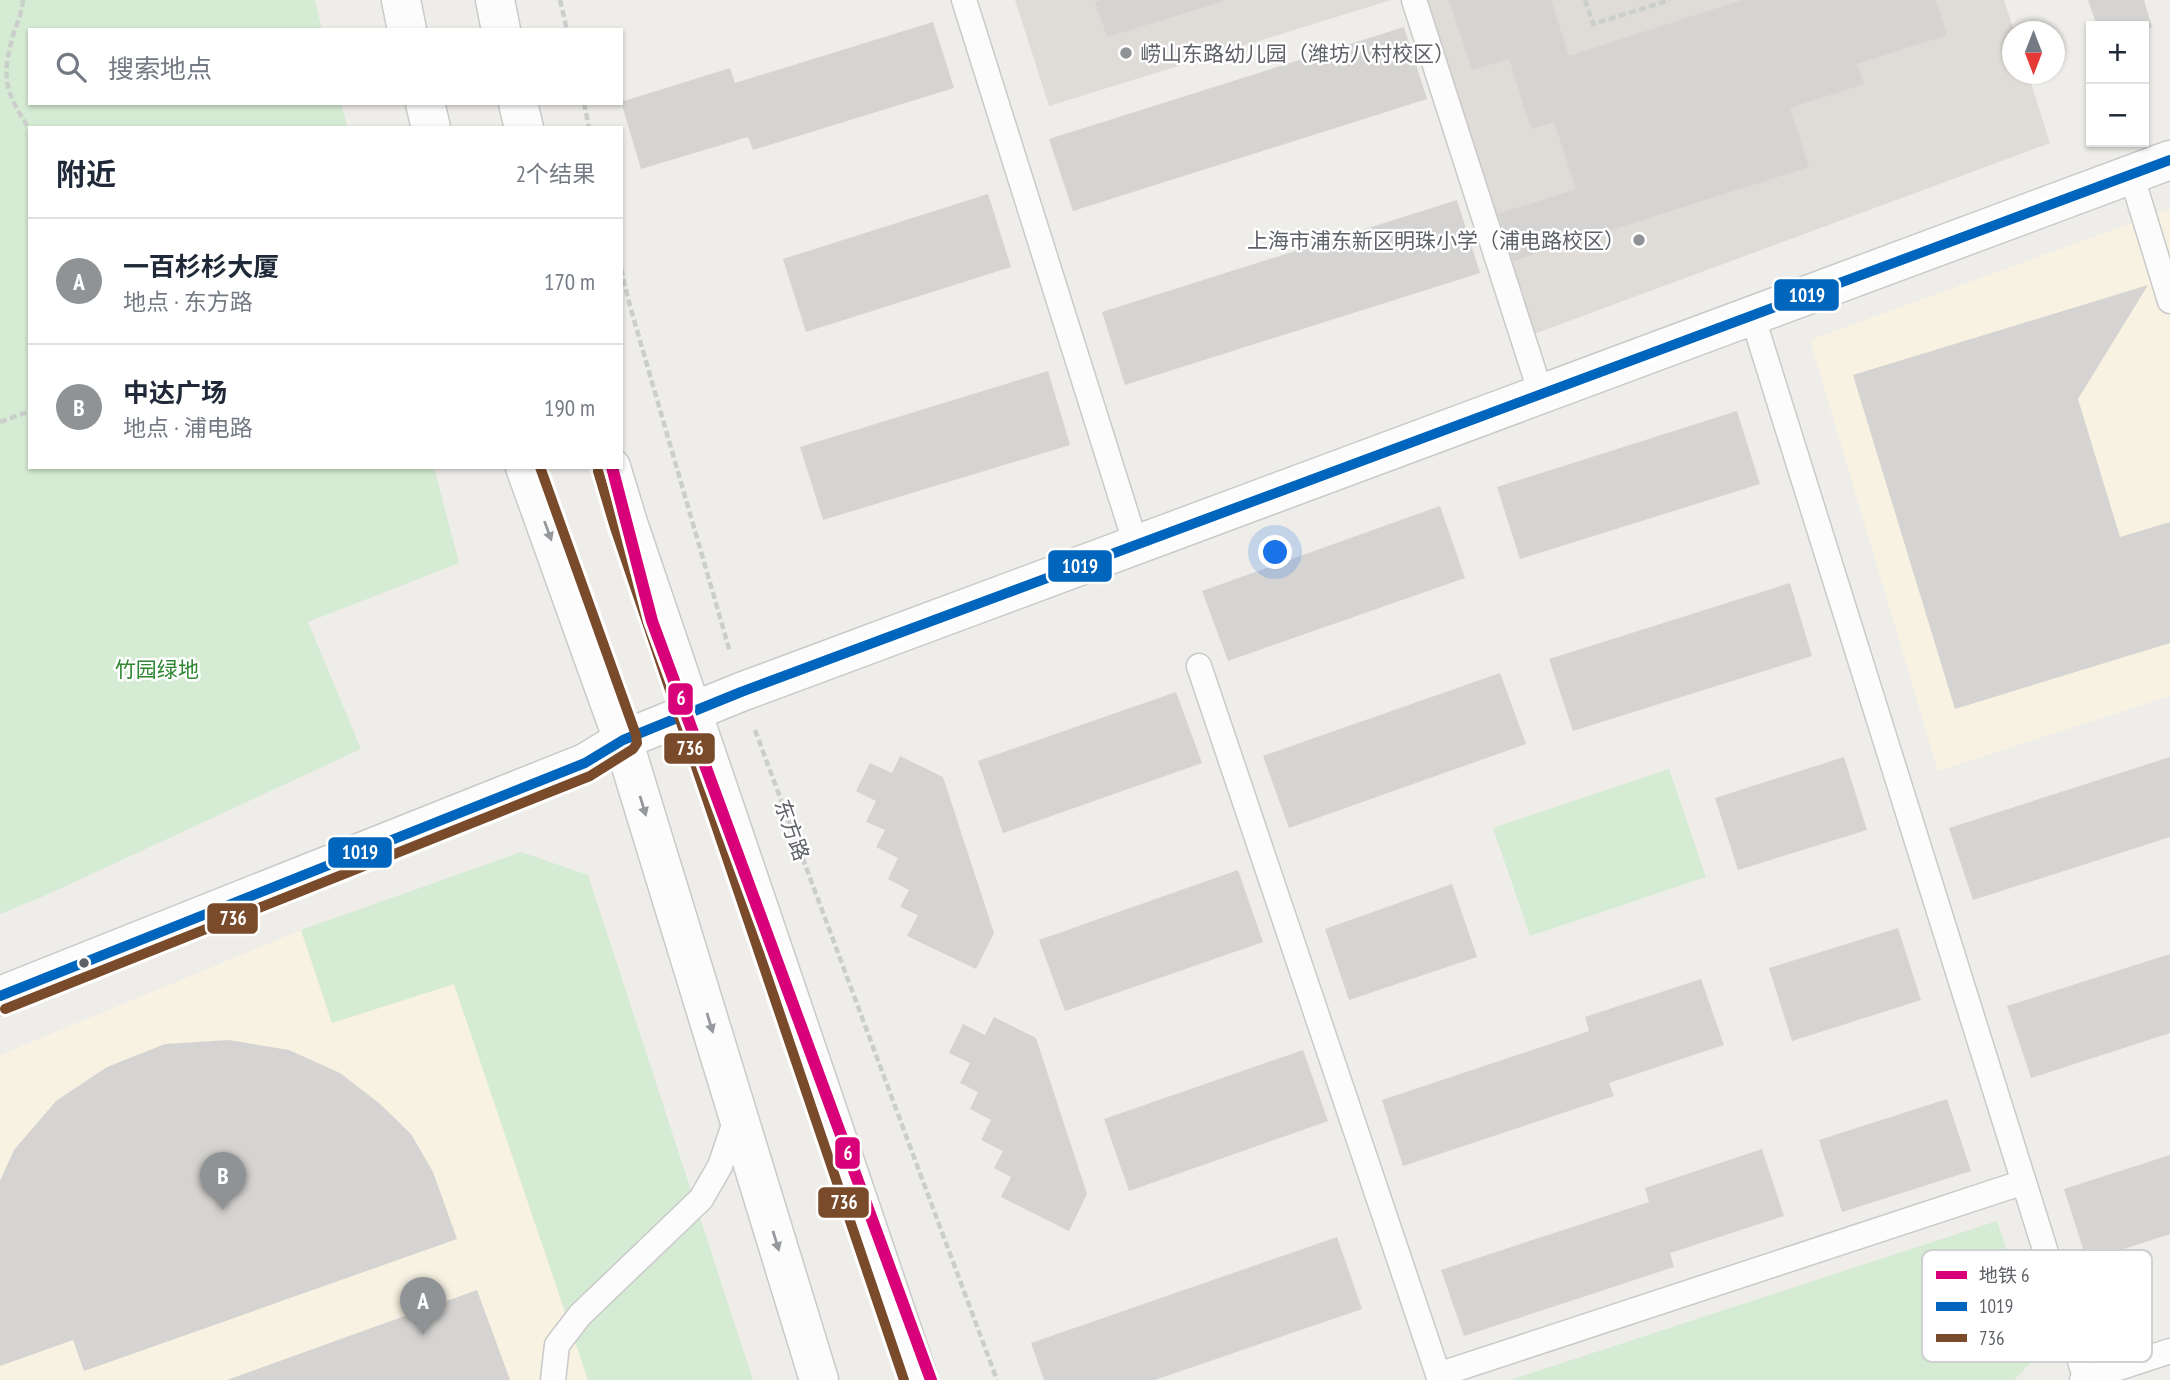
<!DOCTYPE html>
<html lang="zh">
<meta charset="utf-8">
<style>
:root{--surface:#fff;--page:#f2f2f3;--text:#1f2937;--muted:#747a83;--line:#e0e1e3;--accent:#909395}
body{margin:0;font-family:"PT Sans Narrow","Noto Sans SC",sans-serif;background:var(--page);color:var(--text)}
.controls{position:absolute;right:21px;top:21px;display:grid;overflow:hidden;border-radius:0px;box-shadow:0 2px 5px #0004}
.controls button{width:63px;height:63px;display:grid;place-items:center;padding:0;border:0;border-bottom:2px solid var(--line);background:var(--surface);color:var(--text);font:35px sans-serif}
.compass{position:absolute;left:2002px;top:21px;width:63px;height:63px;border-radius:50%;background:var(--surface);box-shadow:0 2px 5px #0004;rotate:180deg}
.you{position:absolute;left:1276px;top:553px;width:24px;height:24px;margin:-18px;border:5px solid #fff;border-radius:50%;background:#1a73e8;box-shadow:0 0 0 10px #1a73e833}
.badge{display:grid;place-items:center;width:46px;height:46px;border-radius:50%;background:var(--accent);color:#fff;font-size:23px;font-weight:700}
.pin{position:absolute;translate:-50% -58px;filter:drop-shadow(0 2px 4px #0008)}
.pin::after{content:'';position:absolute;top:37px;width:24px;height:21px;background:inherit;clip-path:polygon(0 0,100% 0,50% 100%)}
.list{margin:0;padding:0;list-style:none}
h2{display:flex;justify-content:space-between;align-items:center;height:91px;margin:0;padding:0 28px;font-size:30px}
h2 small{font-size:23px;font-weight:400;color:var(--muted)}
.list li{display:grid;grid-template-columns:46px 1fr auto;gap:21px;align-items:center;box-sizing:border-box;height:126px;padding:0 28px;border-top:2px solid var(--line)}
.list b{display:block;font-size:26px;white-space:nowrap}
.list p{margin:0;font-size:23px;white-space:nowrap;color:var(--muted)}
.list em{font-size:23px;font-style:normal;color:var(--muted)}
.icon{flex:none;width:38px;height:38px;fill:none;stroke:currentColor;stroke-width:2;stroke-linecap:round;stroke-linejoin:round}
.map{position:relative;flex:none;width:2170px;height:1380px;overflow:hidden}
.search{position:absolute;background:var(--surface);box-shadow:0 2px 5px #0004;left:28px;top:28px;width:595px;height:77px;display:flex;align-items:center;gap:18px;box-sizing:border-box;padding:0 24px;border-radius:0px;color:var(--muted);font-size:26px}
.panel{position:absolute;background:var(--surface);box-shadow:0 2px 5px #0004;left:28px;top:126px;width:595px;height:343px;border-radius:0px}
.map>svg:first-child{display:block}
.commercial{fill:#f7f2e2}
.education{fill:#dfdcd7}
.green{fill:#d6ebd3}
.building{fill:#d5d4d2}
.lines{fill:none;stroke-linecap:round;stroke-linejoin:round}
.service-casing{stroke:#c9cac9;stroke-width:27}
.tertiary-casing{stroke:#c9cac9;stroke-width:41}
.secondary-casing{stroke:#cacaca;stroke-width:41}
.path{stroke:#cacfcb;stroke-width:4.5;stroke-dasharray:7 3.5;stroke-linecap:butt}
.service{stroke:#fcfcfc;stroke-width:24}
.tertiary{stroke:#fcfcfc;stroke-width:38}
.secondary{stroke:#fcfcfc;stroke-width:38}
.bus-1-casing{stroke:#fff;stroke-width:16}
.bus-2-casing{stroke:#fff;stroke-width:16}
.bus-1{stroke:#0065bd;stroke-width:10}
.bus-2{stroke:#7a4b2a;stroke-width:10}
.metro-1-casing{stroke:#fff;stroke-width:18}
.metro-1{stroke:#d9017a;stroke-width:12}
.oneway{fill:#95989c}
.poi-dot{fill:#909395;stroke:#fff;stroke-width:2.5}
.bus-dot{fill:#5e6268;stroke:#fff;stroke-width:2.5}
.labels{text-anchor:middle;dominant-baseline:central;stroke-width:5;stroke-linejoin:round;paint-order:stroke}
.poi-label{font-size:21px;fill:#5e6268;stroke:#fff;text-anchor:start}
.park-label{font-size:21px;fill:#2e8630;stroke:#fff}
.street-label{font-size:21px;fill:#5e6268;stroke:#fff}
.key{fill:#fff;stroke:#cfd0d2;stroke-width:2}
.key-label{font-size:19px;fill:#5e6268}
.line-badge{stroke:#fff;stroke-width:2.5}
.badge-label{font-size:19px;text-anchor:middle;font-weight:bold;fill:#fff}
</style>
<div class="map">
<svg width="2170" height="1380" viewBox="0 0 2170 1380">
<rect width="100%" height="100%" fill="#eeede9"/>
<path class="commercial" d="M 2170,209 L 2170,696 L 1938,771 L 1810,340 Z
M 301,930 L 332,1023 L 454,984 L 588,1380 L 0,1380 L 0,1055 Z"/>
<path class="education" d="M 1015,0 L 1391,0 L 1049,106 Z
M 1414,0 L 2004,0 L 2014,31 L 2012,32 L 2012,74 L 2028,74 L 2050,143 L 1523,338 Z"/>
<path class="green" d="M 0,0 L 315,0 L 322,30 L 30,30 L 30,103 L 341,103 L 348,128 L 30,128 L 30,467 L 434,467 L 459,563 L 308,622 L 361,749 L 44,896 L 0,914 Z
M 1669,769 L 1706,877 L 1530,936 L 1493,828 Z
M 521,852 L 588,875 L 753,1380 L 588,1380 L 454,984 L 332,1023 L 301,930 Z
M 1997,1221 L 2041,1352 L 2014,1380 L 1510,1380 Z"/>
<path class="building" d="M 1101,0 L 1224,0 L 1224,1 L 1107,37 L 1095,2 Z
M 1449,0 L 1551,0 L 1569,56 L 1742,0 L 1936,0 L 1947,35 L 1857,64 L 1864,84 L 1790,108 L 1809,167 L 1513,261 L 1498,214 L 1576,189 L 1554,122 L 1531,129 L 1509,59 L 1472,70 Z
M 2088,0 L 2144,0 L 2152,27 L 2144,30 L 2144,26 L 2097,26 Z
M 933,22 L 954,88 L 753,150 L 748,137 L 641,169 L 621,102 L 730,68 L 735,83 Z
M 1404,27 L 1427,99 L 1073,211 L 1049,139 Z
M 988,194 L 1011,267 L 806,332 L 783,259 Z
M 1457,200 L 1480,273 L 1125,385 L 1102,312 Z
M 2148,285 L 2078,399 L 2120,537 L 2170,522 L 2170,643 L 1955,709 L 1853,375 Z
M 1048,371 L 1070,445 L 823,520 L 800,447 Z
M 1737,411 L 1760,484 L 1520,559 L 1497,487 Z
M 1440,506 L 1465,578 L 1228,661 L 1202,591 Z
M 1790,583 L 1812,656 L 1573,731 L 1549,659 Z
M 1500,673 L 1526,744 L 1289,828 L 1263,756 Z
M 1176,692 L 1202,763 L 1003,833 L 978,761 Z
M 900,756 L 943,777 L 994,933 L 976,969 L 907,936 L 918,915 L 900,907 L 909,890 L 888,879 L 898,858 L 876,847 L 885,830 L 866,822 L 876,801 L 856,791 L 870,763 L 892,773 Z
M 1844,757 L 1867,830 L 1738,870 L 1715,798 Z
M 2170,757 L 2170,837 L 1973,900 L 1949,828 Z
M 1238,870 L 1263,942 L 1065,1011 L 1039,940 Z
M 1452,884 L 1477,957 L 1349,1000 L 1325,929 Z
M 1898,928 L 1921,1000 L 1792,1041 L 1769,968 Z
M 2170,954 L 2170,1033 L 2031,1078 L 2007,1006 Z
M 1701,979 L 1724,1045 L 1609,1083 L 1614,1096 L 1403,1166 L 1382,1100 L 1589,1031 L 1585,1017 Z
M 994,1017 L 1036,1038 L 1087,1194 L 1069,1231 L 1001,1197 L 1011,1177 L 994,1168 L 1003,1151 L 981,1140 L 991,1120 L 970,1109 L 978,1092 L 960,1083 L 970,1063 L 949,1053 L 963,1024 L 985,1035 Z
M 229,1040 L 289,1050 L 340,1073 L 379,1103 L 411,1134 L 433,1172 L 457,1239 L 84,1371 L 73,1340 L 0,1366 L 0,1181 L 14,1150 L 56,1101 L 107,1067 L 165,1044 Z
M 1303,1050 L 1328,1121 L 1129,1191 L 1104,1119 Z
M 1947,1099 L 1971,1171 L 1842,1212 L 1819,1140 Z
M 1762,1149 L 1784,1216 L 1670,1253 L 1674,1267 L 1464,1336 L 1441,1270 L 1649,1202 L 1645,1188 Z
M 2170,1155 L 2170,1234 L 2087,1261 L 2064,1189 Z
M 1337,1237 L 1362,1309 L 1155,1380 L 1044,1380 L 1031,1343 Z
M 477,1290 L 510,1380 L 227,1380 Z"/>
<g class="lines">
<defs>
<path id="service" d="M 964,0 L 1136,545
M 1414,0 L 1541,394
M 2131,174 L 2170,301
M 1752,315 L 2085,1377
M 1199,666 L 1440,1380
M 1438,1375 L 2024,1182
M 553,1380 L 557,1345 L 580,1315 L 701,1199 L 720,1166 L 737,1116
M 2082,1380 L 2170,1351"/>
<path id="tertiary" d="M 0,996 L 585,763 L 623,740 L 741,692 L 2170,160"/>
<path id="secondary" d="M 401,0 L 407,30
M 495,0 L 501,30
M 425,103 L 431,128
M 518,103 L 524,128
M 525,467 L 623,740 L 819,1380
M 611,467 L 628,523 L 919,1380"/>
</defs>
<use href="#service" class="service-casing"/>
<use href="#tertiary" class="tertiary-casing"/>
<use href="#secondary" class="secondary-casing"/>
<path class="path" d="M 23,0 C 22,11 18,22 14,32 C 1,78 4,90 30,130
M 560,0 L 567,30
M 1585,0 L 1593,24 L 1670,0
M 584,103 L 589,128
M 621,269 L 630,306 L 730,652
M 0,422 L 30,411
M 755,730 L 997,1380"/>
<use href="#service" class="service"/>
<use href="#tertiary" class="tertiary"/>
<use href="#secondary" class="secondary"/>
<defs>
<path id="bus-1" d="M 0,996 L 585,763 L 623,740 L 741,692 L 2170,160"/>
<path id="bus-2" d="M 598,471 L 615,528 L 904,1380
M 5,1009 L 590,776 L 633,749 L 637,743 L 636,735 L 540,467"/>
</defs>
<use href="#bus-1" class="bus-1-casing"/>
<use href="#bus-2" class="bus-2-casing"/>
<use href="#bus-1" class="bus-1"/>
<use href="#bus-2" class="bus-2"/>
<defs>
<path id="metro-1" d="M 612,467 L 652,621 L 931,1380"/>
</defs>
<use href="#metro-1" class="metro-1-casing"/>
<use href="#metro-1" class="metro-1"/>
</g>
<defs><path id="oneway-solid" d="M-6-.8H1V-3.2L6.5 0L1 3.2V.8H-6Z" transform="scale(1.75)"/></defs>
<g class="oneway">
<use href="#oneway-solid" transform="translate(548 531) rotate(70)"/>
<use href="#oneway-solid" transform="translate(643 806) rotate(73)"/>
<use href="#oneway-solid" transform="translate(710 1023) rotate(73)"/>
<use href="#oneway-solid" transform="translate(776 1241) rotate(73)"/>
</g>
<g class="poi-dot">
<circle cx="1126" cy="53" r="7"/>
<circle cx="1639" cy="240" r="7"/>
</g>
<circle class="bus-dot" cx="84" cy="963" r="6"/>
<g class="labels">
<g class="poi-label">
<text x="1140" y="53">崂山东路幼儿园（潍坊八村校区）</text>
<text x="1625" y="240" text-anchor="end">上海市浦东新区明珠小学（浦电路校区）</text>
</g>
<g class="park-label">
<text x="157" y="669">竹园绿地</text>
</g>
<g class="street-label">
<text transform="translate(792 830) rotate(70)">东方路</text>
</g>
</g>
<rect x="1922" y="1250" width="230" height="112" rx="10" class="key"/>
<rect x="1936" y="1271" width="31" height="8" fill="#d9017a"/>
<rect x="1936" y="1302" width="31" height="9" fill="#0065bd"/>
<rect x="1936" y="1334" width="31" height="8" fill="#7a4b2a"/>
<g class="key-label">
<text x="1979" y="1282">地铁 6</text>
<text x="1979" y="1313">1019</text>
<text x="1979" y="1345">736</text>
</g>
<g class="line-badge">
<rect x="1773" y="278" width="67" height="34" rx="7" fill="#0065bd"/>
<rect x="1047" y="549" width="66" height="34" rx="7" fill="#0065bd"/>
<rect x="667" y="682" width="27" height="34" rx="7" fill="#d9017a"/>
<rect x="663" y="732" width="53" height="33" rx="7" fill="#7a4b2a"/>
<rect x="327" y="836" width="66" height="33" rx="7" fill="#0065bd"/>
<rect x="206" y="902" width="53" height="33" rx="7" fill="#7a4b2a"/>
<rect x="834" y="1136" width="27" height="34" rx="7" fill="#d9017a"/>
<rect x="817" y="1186" width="53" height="33" rx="7" fill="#7a4b2a"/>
</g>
<g class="badge-label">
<text x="1807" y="302">1019</text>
<text x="1080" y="573">1019</text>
<text x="681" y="705">6</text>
<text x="690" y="755">736</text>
<text x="360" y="859">1019</text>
<text x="233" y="925">736</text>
<text x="848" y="1160">6</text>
<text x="844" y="1209">736</text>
</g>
</svg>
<div class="controls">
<button>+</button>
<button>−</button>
</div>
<svg class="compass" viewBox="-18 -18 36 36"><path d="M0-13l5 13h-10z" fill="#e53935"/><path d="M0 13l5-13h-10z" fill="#747a83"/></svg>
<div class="you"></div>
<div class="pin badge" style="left:423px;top:1335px">A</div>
<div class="pin badge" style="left:223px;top:1210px">B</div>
<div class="search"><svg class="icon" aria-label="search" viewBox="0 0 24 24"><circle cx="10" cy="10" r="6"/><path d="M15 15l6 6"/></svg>搜索地点</div>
<section class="panel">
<h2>附近<small>2个结果</small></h2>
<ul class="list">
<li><span class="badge">A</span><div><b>一百杉杉大厦</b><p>地点 · 东方路</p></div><em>170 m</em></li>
<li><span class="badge">B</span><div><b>中达广场</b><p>地点 · 浦电路</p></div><em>190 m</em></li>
</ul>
</section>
</div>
